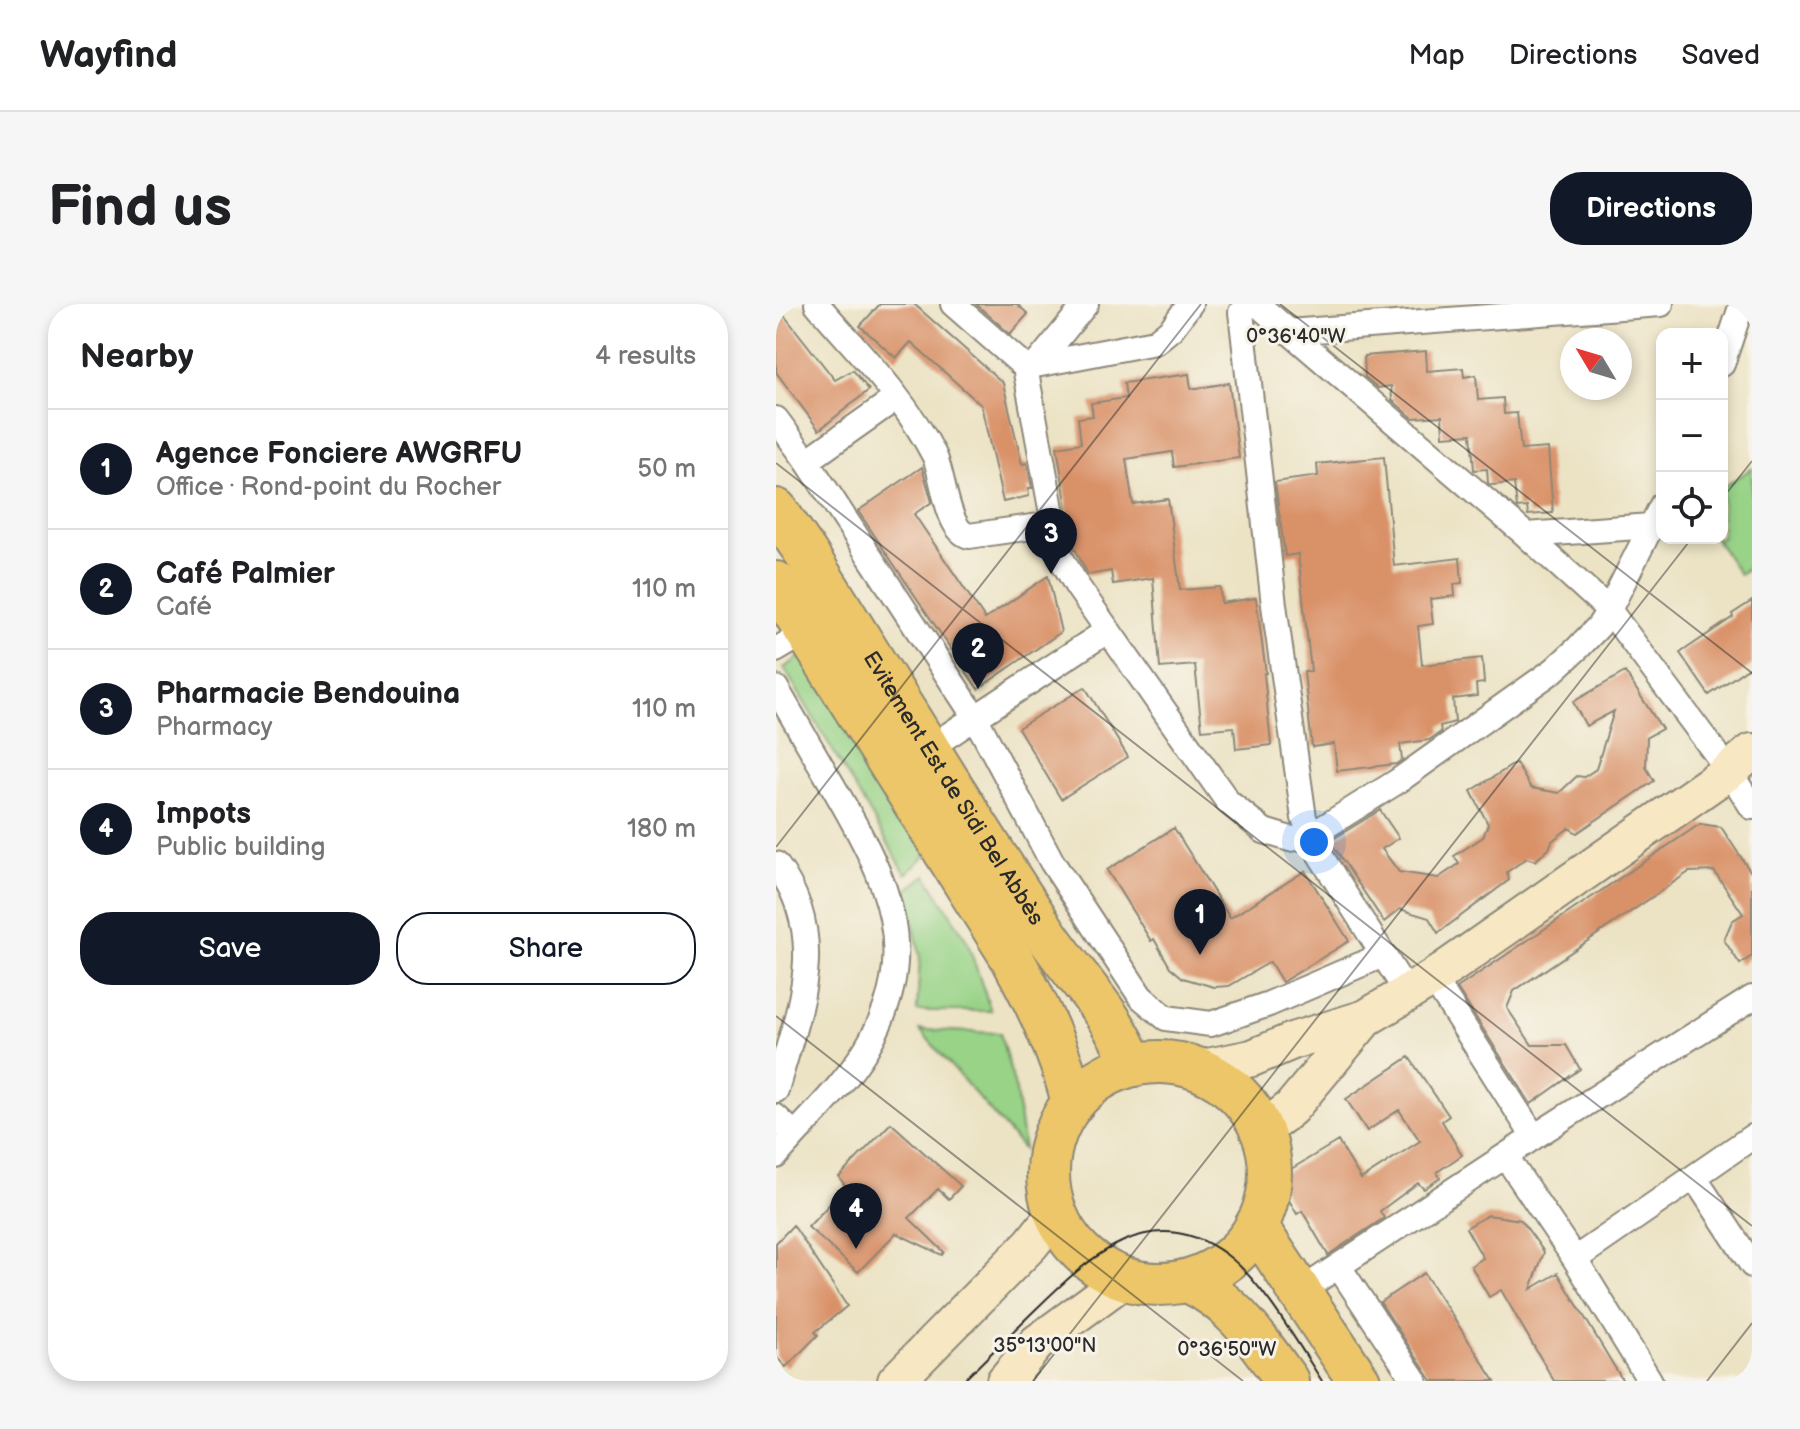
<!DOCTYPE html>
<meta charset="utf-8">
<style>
:root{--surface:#fff;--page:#f6f6f6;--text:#202124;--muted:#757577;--line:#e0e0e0;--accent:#111827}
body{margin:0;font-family:"Balsamiq Sans",sans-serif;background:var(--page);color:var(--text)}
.controls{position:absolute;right:24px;top:24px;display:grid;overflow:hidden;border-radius:16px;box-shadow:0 4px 12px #0003}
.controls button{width:72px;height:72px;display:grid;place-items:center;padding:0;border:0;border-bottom:2px solid var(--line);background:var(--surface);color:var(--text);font:40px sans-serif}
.compass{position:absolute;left:784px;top:24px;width:72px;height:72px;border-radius:50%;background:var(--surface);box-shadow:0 4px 12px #0003;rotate:308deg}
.you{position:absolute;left:538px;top:538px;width:28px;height:28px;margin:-20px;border:6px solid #fff;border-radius:50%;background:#1a73e8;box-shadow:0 0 0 12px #1a73e833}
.badge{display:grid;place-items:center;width:52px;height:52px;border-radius:50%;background:var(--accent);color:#fff;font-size:26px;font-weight:700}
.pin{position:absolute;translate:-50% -66px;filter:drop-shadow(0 2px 4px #0008)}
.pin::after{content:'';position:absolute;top:42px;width:28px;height:24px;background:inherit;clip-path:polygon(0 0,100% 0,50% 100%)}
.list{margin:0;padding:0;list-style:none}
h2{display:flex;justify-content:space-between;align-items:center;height:104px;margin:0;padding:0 32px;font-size:34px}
h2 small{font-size:26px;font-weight:400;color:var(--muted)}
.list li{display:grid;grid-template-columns:52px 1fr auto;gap:24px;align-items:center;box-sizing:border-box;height:120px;padding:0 32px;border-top:2px solid var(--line)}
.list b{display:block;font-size:30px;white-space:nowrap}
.list p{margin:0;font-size:26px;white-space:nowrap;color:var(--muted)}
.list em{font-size:26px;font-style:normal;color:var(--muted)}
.actions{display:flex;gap:16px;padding:24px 32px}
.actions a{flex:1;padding:18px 0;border:2px solid var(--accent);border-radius:32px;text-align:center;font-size:28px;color:var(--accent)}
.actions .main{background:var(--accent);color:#fff}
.icon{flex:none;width:44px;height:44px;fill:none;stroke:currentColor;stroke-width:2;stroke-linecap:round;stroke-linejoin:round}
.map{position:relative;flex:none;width:976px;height:1077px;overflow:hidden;border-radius:32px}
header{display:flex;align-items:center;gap:48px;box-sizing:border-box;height:112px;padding:0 40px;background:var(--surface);border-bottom:2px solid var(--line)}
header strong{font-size:38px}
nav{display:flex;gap:44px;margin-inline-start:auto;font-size:28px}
.intro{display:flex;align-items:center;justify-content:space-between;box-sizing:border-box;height:192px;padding:0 48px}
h1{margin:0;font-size:56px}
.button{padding:20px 36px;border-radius:32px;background:var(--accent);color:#fff;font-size:28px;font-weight:700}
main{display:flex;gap:48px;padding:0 48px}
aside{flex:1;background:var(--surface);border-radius:32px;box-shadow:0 4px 12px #0003}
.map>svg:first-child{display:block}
.green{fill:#98d387;stroke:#627f59;stroke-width:2}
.building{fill:#d99167}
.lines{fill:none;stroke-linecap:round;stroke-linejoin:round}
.minor-casing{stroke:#8c8778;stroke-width:28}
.secondary-casing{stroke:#8c8778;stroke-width:40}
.trunk-casing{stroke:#8c8778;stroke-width:46}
.minor{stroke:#fff;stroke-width:24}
.secondary{stroke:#f7e8c3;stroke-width:36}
.trunk{stroke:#ecc669;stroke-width:42}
.tram{stroke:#2b2b2b;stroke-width:2}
.ticks{fill:none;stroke:#2b2b2b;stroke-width:2;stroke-opacity:0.45}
.labels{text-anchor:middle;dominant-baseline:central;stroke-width:6;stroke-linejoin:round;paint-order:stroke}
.street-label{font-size:22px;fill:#2b2b2b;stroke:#f7f3e8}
.ticks-label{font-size:20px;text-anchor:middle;fill:#2b2b2b;stroke:#f7f3e8;stroke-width:6;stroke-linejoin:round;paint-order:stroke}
</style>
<header>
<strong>Wayfind</strong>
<nav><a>Map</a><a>Directions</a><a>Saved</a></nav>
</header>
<div class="intro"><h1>Find us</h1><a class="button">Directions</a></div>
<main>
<aside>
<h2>Nearby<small>4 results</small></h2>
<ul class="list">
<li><span class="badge">1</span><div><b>Agence Fonciere AWGRFU</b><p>Office · Rond-point du Rocher</p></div><em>50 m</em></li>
<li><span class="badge">2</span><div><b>Café Palmier</b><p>Café</p></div><em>110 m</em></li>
<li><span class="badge">3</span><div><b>Pharmacie Bendouina</b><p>Pharmacy</p></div><em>110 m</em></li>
<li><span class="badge">4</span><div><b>Impots</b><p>Public building</p></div><em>180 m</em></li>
</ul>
<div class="actions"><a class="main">Save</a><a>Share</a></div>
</aside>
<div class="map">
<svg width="976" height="1077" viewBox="0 0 976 1077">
<rect width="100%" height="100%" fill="#f7f3e8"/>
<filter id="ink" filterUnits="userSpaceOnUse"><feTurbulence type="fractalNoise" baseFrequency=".0125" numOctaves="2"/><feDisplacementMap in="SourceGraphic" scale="16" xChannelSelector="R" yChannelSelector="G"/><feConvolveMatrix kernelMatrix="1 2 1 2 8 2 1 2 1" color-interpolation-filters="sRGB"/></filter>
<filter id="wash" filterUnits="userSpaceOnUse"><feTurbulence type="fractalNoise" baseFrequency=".006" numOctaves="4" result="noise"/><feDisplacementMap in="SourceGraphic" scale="32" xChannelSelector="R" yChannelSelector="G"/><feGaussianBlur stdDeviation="1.8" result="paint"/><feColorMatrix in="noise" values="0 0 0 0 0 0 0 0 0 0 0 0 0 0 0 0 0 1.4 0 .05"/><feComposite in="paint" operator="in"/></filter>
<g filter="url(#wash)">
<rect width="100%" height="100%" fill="#ece3c5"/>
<path class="green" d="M 976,164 L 976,262 L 963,270 L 939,234 L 946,234 L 946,184 Z
M 25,352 L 152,549 L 130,570 L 8,364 Z
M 150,571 L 191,637 L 215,707 L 141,707 L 144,652 L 131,586 Z
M 144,726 L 224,729 L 240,787 L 248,846 Z"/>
<g id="blocks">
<path class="building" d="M 104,0 L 138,0 L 227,79 L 246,160 L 251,159 L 256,184 L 252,184 L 253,192 L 227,198 L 205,101 L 135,38 L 120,54 L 84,22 Z
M 200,0 L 241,0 L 252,10 L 234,30 Z
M 0,1 L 59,76 L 77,66 L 93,86 L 43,126 L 0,68 Z
M 650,47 L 651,67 L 687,64 L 688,73 L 700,71 L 702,96 L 727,94 L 728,110 L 741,109 L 745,146 L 772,144 L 777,209 L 752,211 L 751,203 L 741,204 L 738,179 L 715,181 L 712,179 L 711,165 L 698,166 L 695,130 L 667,132 L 666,112 L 637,114 L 616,96 L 615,82 L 602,84 L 589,73 L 588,52 Z
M 413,70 L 415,85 L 453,79 L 463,154 L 398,163 L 396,148 L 350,155 L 357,200 L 392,195 L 404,286 L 444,283 L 445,299 L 480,294 L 490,369 L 488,369 L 495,441 L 460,445 L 458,423 L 426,426 L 419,361 L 384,364 L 377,274 L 337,280 L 335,267 L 312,271 L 297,241 L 281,143 L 305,139 L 302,114 L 317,112 L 315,99 L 350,94 L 348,79 Z
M 608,153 L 618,262 L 684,254 L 686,279 L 678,280 L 679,292 L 654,295 L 657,320 L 642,322 L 646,361 L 706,354 L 708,379 L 700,380 L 701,392 L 677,395 L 679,418 L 664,422 L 665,428 L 653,436 L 624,440 L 626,456 L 620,460 L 561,467 L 558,440 L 536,443 L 528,368 L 535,367 L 522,250 L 509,252 L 499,178 L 542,172 L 541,160 Z
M 146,163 L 156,198 L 138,210 L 209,315 L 272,272 L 285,328 L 202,385 L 82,207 Z
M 976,297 L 976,361 L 933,391 L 904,349 L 957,313 L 956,310 Z
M 849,368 L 886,425 L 871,433 L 870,463 L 878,477 L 801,529 L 793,524 L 776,537 L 773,545 L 759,557 L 751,554 L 731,568 L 733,576 L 662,629 L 653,614 L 624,605 L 608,618 L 554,537 L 604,506 L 623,534 L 606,545 L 623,568 L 662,574 L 683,560 L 678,552 L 707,533 L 712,520 L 695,487 L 740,459 L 755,484 L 783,489 L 801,472 L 808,473 L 820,465 L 838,407 L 810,422 L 797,398 Z
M 309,383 L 352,453 L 285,495 L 242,424 Z
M 924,520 L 945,523 L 976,570 L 976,652 L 964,660 L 948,636 L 956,617 L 967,610 L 938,567 L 913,568 L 738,687 L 731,704 L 756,741 L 790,741 L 804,765 L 755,800 L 681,684 Z
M 398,524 L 454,614 L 529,567 L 573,637 L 506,678 L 494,658 L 453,682 L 438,683 L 407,674 L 394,663 L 378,635 L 375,637 L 331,566 Z
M 633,753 L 673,812 L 666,817 L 686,851 L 661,868 L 664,874 L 648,885 L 642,879 L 604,907 L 608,914 L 552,951 L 526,907 L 521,910 L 500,874 L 562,837 L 585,875 L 644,837 L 623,806 L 591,827 L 570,795 Z
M 115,819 L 185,882 L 173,895 L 162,885 L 133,914 L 168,948 L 166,951 L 120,929 L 82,968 L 32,923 L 70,883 L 63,873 Z
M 712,911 L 745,916 L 768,948 L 755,985 L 782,969 L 847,1077 L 778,1077 L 725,986 L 713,993 L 695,962 L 707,954 L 690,924 Z
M 17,921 L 71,1002 L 39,1028 L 42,1031 L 10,1063 L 0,1053 L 0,939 Z
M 648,969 L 719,1077 L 656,1077 L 604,998 Z"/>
</g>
</g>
<g filter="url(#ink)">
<use href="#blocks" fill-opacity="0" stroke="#8c8778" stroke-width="2"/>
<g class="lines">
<defs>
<path id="minor" d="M 41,0 C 81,47 130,95 158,151 C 168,171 170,226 193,232 L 277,220
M 177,0 L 249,63 L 281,237 L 285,254 L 301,282 L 452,498 L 488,527 L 514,535 L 534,532 L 622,477 L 778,366 L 802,344 L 823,322 L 833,306 L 886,201
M 481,0 L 750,231 L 833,306 L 953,467 L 976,503
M 465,8 L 498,301 L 528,514 L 544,551 L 632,690
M 512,28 L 885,0
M 946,60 L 966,0
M 260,61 L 310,0
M 249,63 L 379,38 L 395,25 L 414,0
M 0,115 L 31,157 L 199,413 L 276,558 L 365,693 L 390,714 L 435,720 L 493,700 L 607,651
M 31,157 L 120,94
M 750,231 L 875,222
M 0,346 L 30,328
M 0,384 C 20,419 41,454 61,489 C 111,576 148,649 90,745 C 66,784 30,817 0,852
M 153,444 L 331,327
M 0,560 C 55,634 22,707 0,786
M 657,674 L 758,833 L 976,694
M 0,813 L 18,830
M 730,853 L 799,955 L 874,1077
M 918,873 L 976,961
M 799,955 L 976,833
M 563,963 L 639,1077
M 523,988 L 758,833"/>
<path id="secondary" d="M 422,765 L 476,754 L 519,736 L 590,714 L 657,674 L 953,467 L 976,448
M 486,827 L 515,804 L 590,714
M 120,1077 L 255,940 L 279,910
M 229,1077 L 261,1039 L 350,974"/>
<g id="trunk">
<path id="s1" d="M 0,206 L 30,249 C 110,376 188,505 270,630 C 299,673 339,712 357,761"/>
<path d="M 0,279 L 236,654 C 261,700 284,747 297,798"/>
<circle cx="383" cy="869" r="111"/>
<path d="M 480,922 L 583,1077"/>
<path d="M 412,977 C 458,998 482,1037 511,1077"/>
</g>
</defs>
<use href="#minor" class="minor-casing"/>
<use href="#secondary" class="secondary-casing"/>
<use href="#trunk" class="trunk-casing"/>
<use href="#minor" class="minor"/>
<use href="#secondary" class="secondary"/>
<use href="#trunk" class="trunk"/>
<path class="tram" d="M 187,1077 C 212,1053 236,1028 261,1004 C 314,952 376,895 451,951 C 485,976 522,1040 546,1077"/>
</g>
</g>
<path class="ticks" d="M 504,0 L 976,369M 0,159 L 976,922M 946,195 L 976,157M 0,543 L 425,0M 0,712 L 467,1077M 257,1077 L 916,234M 931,1077 L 976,1019"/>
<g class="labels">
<g class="street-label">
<text stroke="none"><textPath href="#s1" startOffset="330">Evitement Est de Sidi Bel Abbès</textPath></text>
</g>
</g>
<g class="ticks-label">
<text x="520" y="39">0°36'40"W</text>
<text x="269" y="1048">35°13'00"N</text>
<text x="451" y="1052">0°36'50"W</text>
</g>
</svg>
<div class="controls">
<button>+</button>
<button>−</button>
<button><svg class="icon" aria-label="locate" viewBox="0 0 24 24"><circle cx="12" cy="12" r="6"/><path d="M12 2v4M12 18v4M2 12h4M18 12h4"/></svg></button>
</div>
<svg class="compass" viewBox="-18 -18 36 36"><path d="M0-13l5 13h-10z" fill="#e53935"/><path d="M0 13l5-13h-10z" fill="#757577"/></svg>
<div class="you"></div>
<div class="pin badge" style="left:424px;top:651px">1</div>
<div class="pin badge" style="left:202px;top:385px">2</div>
<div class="pin badge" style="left:275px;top:270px">3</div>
<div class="pin badge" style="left:80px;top:945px">4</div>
</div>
</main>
